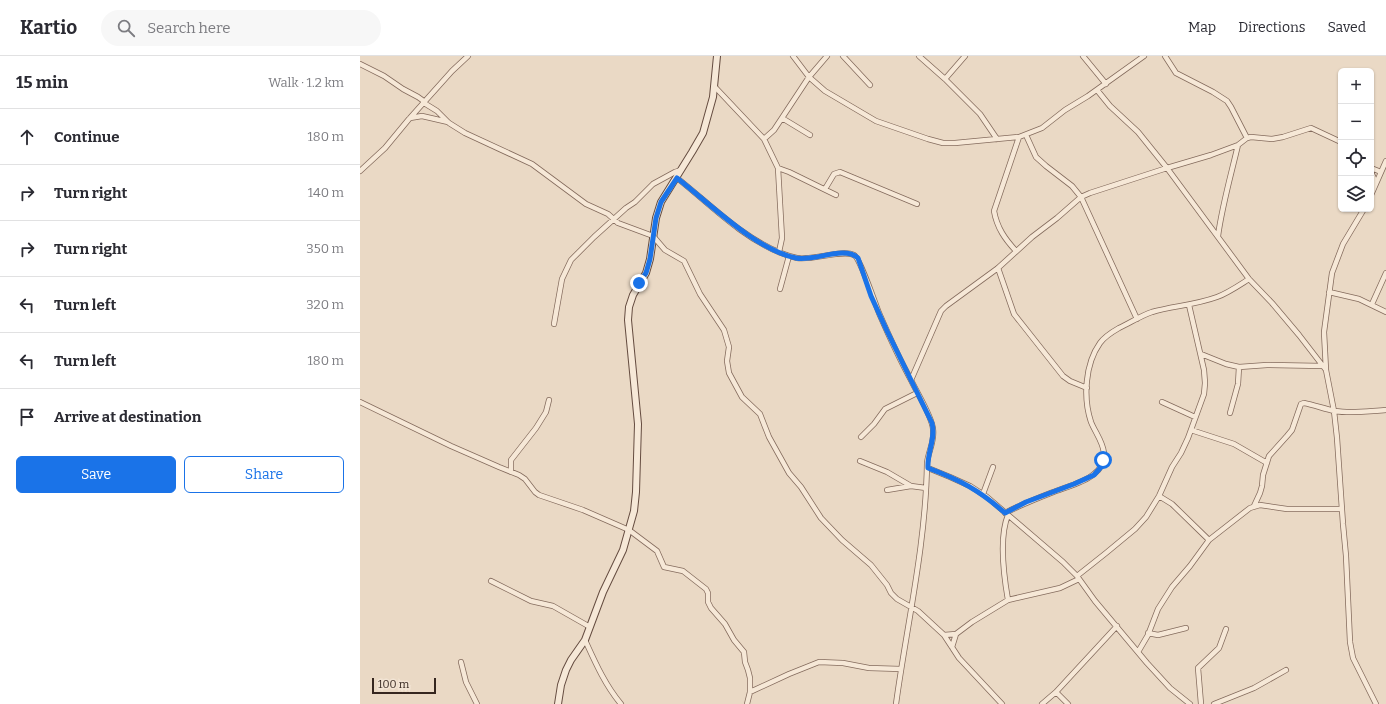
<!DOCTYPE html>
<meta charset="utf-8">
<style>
:root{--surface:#fff;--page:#f7f7f7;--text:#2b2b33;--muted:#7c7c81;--line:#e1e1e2;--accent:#1a73e8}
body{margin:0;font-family:Bitter,serif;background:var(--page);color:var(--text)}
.controls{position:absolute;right:12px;top:12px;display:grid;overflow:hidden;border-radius:6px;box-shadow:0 1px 3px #0004}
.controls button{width:36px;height:36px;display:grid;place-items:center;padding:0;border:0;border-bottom:1px solid var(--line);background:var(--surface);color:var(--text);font:20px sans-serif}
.scale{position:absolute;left:12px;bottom:10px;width:64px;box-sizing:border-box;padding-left:4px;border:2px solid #35261f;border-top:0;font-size:11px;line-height:14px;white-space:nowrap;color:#35261f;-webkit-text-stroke:3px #f2e4d4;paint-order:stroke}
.stop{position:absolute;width:12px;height:12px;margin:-9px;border:3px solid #1a73e8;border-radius:50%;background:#fff}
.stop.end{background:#1a73e8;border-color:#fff;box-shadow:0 1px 4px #0008}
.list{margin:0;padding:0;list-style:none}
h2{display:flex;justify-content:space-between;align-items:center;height:52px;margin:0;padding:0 16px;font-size:17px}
h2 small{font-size:13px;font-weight:400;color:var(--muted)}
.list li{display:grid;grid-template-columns:26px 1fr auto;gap:12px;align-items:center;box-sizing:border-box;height:56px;padding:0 16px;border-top:1px solid var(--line)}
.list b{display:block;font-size:15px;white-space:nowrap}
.list em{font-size:13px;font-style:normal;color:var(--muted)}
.actions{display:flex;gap:8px;padding:12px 16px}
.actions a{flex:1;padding:9px 0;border:1px solid var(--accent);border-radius:6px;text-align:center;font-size:14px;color:var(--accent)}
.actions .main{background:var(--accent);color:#fff}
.icon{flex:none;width:22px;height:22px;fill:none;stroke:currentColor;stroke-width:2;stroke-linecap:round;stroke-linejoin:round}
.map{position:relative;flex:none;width:1026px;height:648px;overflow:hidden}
header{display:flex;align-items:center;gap:24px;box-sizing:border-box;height:56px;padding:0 20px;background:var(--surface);border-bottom:1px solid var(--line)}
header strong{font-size:19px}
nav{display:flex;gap:22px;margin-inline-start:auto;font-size:14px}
.search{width:280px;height:36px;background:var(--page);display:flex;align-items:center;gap:10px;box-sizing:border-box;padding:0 14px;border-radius:22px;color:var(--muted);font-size:15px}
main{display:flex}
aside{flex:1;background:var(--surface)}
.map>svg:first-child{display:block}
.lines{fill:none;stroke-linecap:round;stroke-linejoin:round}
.street-casing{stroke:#846b5d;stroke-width:6}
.secondary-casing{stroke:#654c40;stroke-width:8}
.street{stroke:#f6e8d7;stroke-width:4.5}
.secondary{stroke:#f6e8d7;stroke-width:6}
.route{stroke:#1a73e8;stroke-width:5}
</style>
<header>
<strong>Kartio</strong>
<div class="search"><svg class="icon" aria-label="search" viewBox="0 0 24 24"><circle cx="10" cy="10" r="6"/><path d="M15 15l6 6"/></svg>Search here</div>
<nav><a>Map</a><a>Directions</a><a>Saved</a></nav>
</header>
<main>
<aside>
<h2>15 min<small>Walk · 1.2 km</small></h2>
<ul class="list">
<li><svg class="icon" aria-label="ahead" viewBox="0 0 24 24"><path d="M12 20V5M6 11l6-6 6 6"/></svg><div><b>Continue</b></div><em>180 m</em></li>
<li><svg class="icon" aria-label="right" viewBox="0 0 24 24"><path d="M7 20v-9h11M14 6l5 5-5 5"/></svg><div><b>Turn right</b></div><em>140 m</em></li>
<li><svg class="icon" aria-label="right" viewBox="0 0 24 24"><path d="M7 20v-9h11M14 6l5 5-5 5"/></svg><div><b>Turn right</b></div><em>350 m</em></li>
<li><svg class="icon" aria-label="left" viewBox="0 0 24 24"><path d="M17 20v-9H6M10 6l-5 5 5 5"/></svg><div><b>Turn left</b></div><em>320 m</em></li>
<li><svg class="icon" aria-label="left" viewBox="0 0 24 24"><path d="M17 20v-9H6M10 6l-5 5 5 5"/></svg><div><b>Turn left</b></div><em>180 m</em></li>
<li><svg class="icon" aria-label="arrive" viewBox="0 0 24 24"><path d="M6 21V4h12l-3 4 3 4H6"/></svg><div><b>Arrive at destination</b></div></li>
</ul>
<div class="actions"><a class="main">Save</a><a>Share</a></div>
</aside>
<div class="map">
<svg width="1026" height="648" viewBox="0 0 1026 648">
<rect width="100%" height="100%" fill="#ead9c5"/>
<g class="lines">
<defs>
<path id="street" d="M 433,0 L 449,21 L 465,35 L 516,65 L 568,83 L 583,87 L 595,87 L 659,81 L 682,72 L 705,54 L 728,40 L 784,0
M 483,0 L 510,29
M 559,0 L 585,23 L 620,58 L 637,83
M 723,0 L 746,28
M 805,0 L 816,17 L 853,36 L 867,45 L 871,51 L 887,82
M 0,8 L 24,20 L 43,33 L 58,41 L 65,46
M 585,23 L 605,0
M 354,30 L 404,83 L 418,112 L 422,182 L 419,196
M 737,34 L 750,50 L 778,76 L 807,112 L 889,223 L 912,247 L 939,279 L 966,314
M 64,47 L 77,55 L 89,67 L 105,77 L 172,108 L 226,148 L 248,158 L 258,167 L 293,180 L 305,194 L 324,205 L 340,238 L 364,274 L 369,291 L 367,305 L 369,317 L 382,341 L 400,358 L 409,381 L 429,417 L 441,431 L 461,462 L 482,484 L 511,509 L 527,529 L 531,537 L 537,543 L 558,555 L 584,579 L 596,578 L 612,566 L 648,544 L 700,532 L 719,523
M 50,62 L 62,60 L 88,66
M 422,62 L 450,79
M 666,79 L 676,101 L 686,110 L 712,130 L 721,141 L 777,263
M 404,83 L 414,74 L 449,21 L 467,0
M 418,112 L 429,116 L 476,139
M 1011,112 L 1021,116
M 0,115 L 25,92 L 49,63 L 92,15 L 108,0
M 1011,116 L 1016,127
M 317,122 C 350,148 381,181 421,197 C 426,199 432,201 437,202 C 452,205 482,193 494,199 C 500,202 515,247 519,257 C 529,280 539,302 551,324 C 557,337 572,360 573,373 C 575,385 568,396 567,407 C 566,488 547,568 536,648
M 465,133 L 474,118 L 480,116 L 557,148
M 1011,139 L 1026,105
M 1004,153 L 983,188 L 972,217 L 964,276 L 966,314 L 974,355 L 977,382 L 983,468 L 986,500 L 990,586 L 993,602 L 1016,648
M 858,180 C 862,150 871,119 878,89
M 656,195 C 645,183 637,172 634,155 L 659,81
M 638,212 L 654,258 L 703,320 L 710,325 L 727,332
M 420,233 L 429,200
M 969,236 L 999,243 L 1026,256
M 1012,248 L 1026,217
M 194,268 L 202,223 L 211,204 L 234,181 L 266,152 L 275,146 L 293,128 L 315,116 L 321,114
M 841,298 L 866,308 L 879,311 L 907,309 L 963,310
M 551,324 L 581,255 L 586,250 L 638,212 L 672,181 L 697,162 L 721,141 L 730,137 L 807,112 L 851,99 L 878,89 L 887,82 L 891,81 L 912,83 L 923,81 L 951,72 L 981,86
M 0,346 L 91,390 L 139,411 L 159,419 L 165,423 L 175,436 L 179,439 L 223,454 L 269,474 L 297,495 L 304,511 L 323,515 L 346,533 L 348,537 L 348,546 L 351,552 L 365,568 L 374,584 L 384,596 L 385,606 L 388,614 L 390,622 L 390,636 L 387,648
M 802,346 L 835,361
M 870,357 L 878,328 L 879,311
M 831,374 L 874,388 L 907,407
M 501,381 L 514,368 L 525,353 L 557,337
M 500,405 L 527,416 L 551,430 L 566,432
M 568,412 L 590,421 L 610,430 L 627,441 L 703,506 L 717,520 L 735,545 L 787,607 L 810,632 L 830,648
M 151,416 L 151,404 L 176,372 L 186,356 L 189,344
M 527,434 L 551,430
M 623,438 L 633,411
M 799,440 L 812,448 L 849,484
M 894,450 L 900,437 L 902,430 L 903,419 L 909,400 L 927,380 L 932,374 L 941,348 L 944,347 C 954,349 965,353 975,355 C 992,358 1009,355 1026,354
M 645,457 C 662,448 678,442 696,435 C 707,431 725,426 734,418 C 741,413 744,405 744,397 C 743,386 735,376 731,366 C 723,342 725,308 740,287 C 745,280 752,276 759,272 C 770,267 780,260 792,256 C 813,250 835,249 857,241 C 868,237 878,230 889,223
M 717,520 L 746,497 L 775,473 L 786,461 L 799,440 L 812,411 L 821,397 L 828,382 L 844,338 L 845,327 L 844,314 L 829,249
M 131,525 L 171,545 L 193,550 L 230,571
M 648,544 C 644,521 639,481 648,459
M 788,577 L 798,579 L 826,572
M 584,579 L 599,602 L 642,648
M 225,584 C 235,606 245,629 261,648
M 592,591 L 596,578
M 778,596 L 788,579 L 798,553 L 812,531 L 830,510 L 849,484 L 890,452 L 900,449 L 927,453 L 982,453
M 101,606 L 106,626 L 117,648
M 390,636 L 429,618 L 459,606 L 483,607 L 509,612 L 541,613
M 696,636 L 708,648
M 682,648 L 696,636 L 757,570
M 841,648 L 838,612 L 859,592 L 866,573
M 854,648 L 894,632 L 926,614"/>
<path id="secondary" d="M 198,648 L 201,629 L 206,614 L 211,604 L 225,584 L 243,536 L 263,494 L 274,455 L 276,436 L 278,368 L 268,264 L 269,251 L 273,239 L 286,217 L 290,203 L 296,162 L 301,146 L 332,96 L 343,77 L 353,41 L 357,0"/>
</defs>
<use href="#street" class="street-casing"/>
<use href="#secondary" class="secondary-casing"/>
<use href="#street" class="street"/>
<use href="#secondary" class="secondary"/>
</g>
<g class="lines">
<path class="route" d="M 279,227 L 286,217 L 290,203 L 296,162 L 301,146 L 317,122 C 349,147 396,194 436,202 C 454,206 484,189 498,202 L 511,240 L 527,275 L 572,367 C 576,383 567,396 568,412 C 600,424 619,434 645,457 L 666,446 L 714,428 L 734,419 L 741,411 L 743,404"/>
</g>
</svg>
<div class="controls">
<button>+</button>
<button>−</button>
<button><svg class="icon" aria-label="locate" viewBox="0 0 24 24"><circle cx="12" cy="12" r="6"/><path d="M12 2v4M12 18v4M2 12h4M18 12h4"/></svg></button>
<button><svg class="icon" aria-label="layers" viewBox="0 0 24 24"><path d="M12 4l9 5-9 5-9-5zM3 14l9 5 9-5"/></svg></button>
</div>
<div class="scale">100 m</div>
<div class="stop" style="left:743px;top:404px"></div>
<div class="stop end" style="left:279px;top:227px"></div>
</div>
</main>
